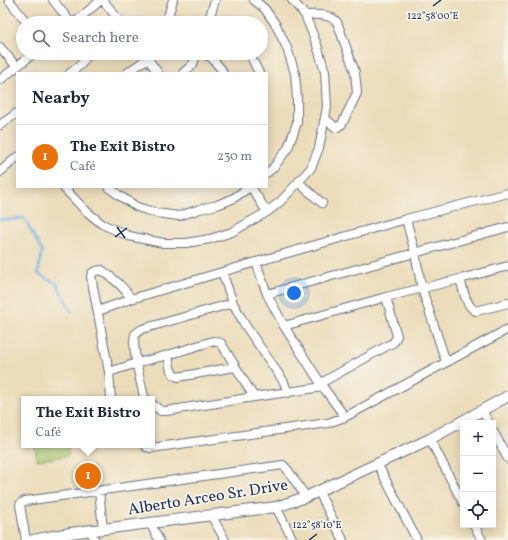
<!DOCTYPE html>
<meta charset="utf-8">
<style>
:root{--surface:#fff;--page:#f6f6f7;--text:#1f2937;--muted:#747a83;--line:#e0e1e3;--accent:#d93025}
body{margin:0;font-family:Vollkorn,serif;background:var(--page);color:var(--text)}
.controls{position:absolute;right:12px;bottom:12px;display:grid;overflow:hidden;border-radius:0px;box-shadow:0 2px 10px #0003}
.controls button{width:36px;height:36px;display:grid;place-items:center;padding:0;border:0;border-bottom:1px solid var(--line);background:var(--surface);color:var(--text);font:20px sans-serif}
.you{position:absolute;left:294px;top:293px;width:14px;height:14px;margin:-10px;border:3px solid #fff;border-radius:50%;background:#1a73e8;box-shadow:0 0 0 6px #1a73e833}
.badge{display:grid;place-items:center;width:26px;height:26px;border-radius:50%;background:var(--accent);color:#fff;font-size:13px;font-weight:700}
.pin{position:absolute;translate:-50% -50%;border:2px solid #fff;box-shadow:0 1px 4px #0006}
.popup{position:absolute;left:21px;top:396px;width:134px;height:52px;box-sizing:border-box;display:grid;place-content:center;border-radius:0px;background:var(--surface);filter:drop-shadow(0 1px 3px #0005);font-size:13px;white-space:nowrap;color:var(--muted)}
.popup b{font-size:15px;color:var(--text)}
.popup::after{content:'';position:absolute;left:50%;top:100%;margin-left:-8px;border:8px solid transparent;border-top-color:var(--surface)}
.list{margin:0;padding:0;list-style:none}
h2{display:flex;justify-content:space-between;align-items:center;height:52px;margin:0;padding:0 16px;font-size:17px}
h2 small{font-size:13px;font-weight:400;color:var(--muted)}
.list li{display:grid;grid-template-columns:26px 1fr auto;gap:12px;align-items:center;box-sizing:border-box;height:64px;padding:0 16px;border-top:1px solid var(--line)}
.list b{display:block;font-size:15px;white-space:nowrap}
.list p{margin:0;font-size:13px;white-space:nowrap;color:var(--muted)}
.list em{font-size:13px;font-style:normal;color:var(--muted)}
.icon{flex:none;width:22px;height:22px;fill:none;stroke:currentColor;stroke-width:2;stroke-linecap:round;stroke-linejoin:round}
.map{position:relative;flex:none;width:508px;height:540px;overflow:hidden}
.search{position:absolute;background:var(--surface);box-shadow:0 2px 10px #0003;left:16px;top:16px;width:252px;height:44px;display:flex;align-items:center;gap:10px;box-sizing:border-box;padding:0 14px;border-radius:22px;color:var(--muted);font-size:15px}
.panel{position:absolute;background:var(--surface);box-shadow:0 2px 10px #0003;left:16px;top:72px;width:252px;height:116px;border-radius:0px}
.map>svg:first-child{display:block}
.pitch{fill:#a7c870;stroke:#617c67}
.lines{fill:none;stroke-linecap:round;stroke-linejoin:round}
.stream{stroke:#71ade2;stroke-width:2.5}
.minor-casing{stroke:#646c7e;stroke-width:10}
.tertiary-casing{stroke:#646c7e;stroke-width:12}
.minor{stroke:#fff;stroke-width:8}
.tertiary{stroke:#fff;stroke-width:10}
.ticks{fill:none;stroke:#1b2f5e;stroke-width:1.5}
.labels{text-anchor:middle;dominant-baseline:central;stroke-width:3.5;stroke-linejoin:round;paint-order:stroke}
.street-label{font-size:16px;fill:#1b2f5e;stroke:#f7f3e8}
.ticks-label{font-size:10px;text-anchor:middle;fill:#1b2f5e;stroke:#f7f3e8;stroke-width:3.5;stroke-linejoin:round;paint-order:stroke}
</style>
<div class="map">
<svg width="508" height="540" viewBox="0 0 508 540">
<rect width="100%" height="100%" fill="#f7f3e8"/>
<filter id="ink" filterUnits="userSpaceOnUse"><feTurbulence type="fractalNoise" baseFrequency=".025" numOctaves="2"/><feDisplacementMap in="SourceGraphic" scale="8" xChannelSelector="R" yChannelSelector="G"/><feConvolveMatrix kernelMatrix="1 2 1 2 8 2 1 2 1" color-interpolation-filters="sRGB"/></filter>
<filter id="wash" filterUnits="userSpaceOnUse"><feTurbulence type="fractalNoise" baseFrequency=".012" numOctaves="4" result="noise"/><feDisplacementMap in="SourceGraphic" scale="16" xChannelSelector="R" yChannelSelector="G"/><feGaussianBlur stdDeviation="0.9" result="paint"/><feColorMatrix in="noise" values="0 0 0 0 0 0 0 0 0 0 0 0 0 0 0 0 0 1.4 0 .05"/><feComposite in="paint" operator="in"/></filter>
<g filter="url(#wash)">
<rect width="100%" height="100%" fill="#ecddba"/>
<path class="pitch" d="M 34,445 L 67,445 L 69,456 L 37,460 Z"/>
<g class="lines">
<path class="stream" d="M 0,219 L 6,220 L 24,218 L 42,251 L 38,274 L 57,284 L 71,311"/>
</g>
</g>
<g filter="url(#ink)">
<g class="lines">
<defs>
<path id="minor" d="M 9,0 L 27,23
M 53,0 L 71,23
M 103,0 L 121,23
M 254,0 L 264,8 L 276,25 L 287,48 L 295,73 L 297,99 L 297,123 L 288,148 L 273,168 L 267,173
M 305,15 C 317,15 328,13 337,22 L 355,72 L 357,93 L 342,124 L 336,128 L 325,118
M 74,23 L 101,0
M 166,23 L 173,0
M 208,23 L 215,0
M 0,47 L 16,66
M 144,53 L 158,73
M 201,53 L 211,57 L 221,69 L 223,73
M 249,53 L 259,73
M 70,73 C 78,67 85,64 85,53
M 127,73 L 148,58 L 152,53
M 183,73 L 193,64 L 197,53
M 0,80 L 34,53
M 0,125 L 17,113
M 0,172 L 17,157
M 298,182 L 322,203
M 63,187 L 86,211 L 102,224 L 129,236 L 163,243 L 186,243 L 210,239 L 232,232 L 267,212 L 281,201 L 311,168 L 319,148 L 327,107 L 325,72 L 317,45 L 305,15 L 292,0
M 108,187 L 120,196 L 137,207 L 156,213 L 179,216 L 200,209 L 217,205 L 232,199 L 250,187
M 251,187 L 267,212
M 406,219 L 415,253 L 422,289 L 446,362
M 256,262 L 267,294 L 284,326 L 323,387 L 345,417
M 222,272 L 233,303 L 245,325 L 284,382 L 288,393
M 460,279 C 463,289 466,307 476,311 L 508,303
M 267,294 L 508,227
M 98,311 L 131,299 L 256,262 L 406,219 L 508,193
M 284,326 L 386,297 L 460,279 L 508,266
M 168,355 C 170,364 169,374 178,377 L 235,367
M 109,372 L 137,363 L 168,355 L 213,341 L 221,343 L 254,397
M 321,383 L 394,342 L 397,336 L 386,297
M 111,399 L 109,372 L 91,276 L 92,273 L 96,271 L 102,270 C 113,279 124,286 131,299
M 146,399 L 144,397 C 141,382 131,348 135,334 L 142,329 L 233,303
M 152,404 L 161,411 L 166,411 L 254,397 L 323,387
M 482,410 L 489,423
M 493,431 L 508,459
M 430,439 L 463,503
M 144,445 L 146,447 L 151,448 L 328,423 L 345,417 L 508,329
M 377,463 L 417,540
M 99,491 L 103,529
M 319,492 L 343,540
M 276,507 L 293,540
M 211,515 L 225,540
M 150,523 L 159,540
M 474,525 L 482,540
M 90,530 L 95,540
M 26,540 L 20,505 L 21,503 L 25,501 L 283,465 L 287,469 L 306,497"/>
<path id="tertiary" d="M 33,540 C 56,535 80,531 103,529 L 276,507 L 306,497 L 430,439 L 508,396"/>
</defs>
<use href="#minor" class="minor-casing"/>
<use href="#tertiary" class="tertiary-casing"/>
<use href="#minor" class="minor"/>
<use href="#tertiary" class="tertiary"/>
</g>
</g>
<path class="ticks" d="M 433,6 L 441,0M 117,227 L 125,238M 115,237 L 127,228M 309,540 L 317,534"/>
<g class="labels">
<g class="street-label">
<text transform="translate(208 498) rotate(-9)">Alberto Arceo Sr. Drive</text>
</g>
</g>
<g class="ticks-label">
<text x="433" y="19">122°58'00"E</text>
<text x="317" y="528">122°58'10"E</text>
</g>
</svg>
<div class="controls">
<button>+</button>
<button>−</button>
<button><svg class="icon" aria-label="locate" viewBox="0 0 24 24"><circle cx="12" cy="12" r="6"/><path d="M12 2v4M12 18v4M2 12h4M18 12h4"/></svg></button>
</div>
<div class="you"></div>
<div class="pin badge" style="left:88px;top:476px;background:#e8710a">1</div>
<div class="popup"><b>The Exit Bistro</b>Café</div>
<div class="search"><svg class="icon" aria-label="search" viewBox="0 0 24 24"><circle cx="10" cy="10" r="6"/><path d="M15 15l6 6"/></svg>Search here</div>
<section class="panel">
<h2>Nearby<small></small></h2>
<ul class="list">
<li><span class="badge" style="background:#e8710a">1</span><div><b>The Exit Bistro</b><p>Café</p></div><em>230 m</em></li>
</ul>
</section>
</div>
